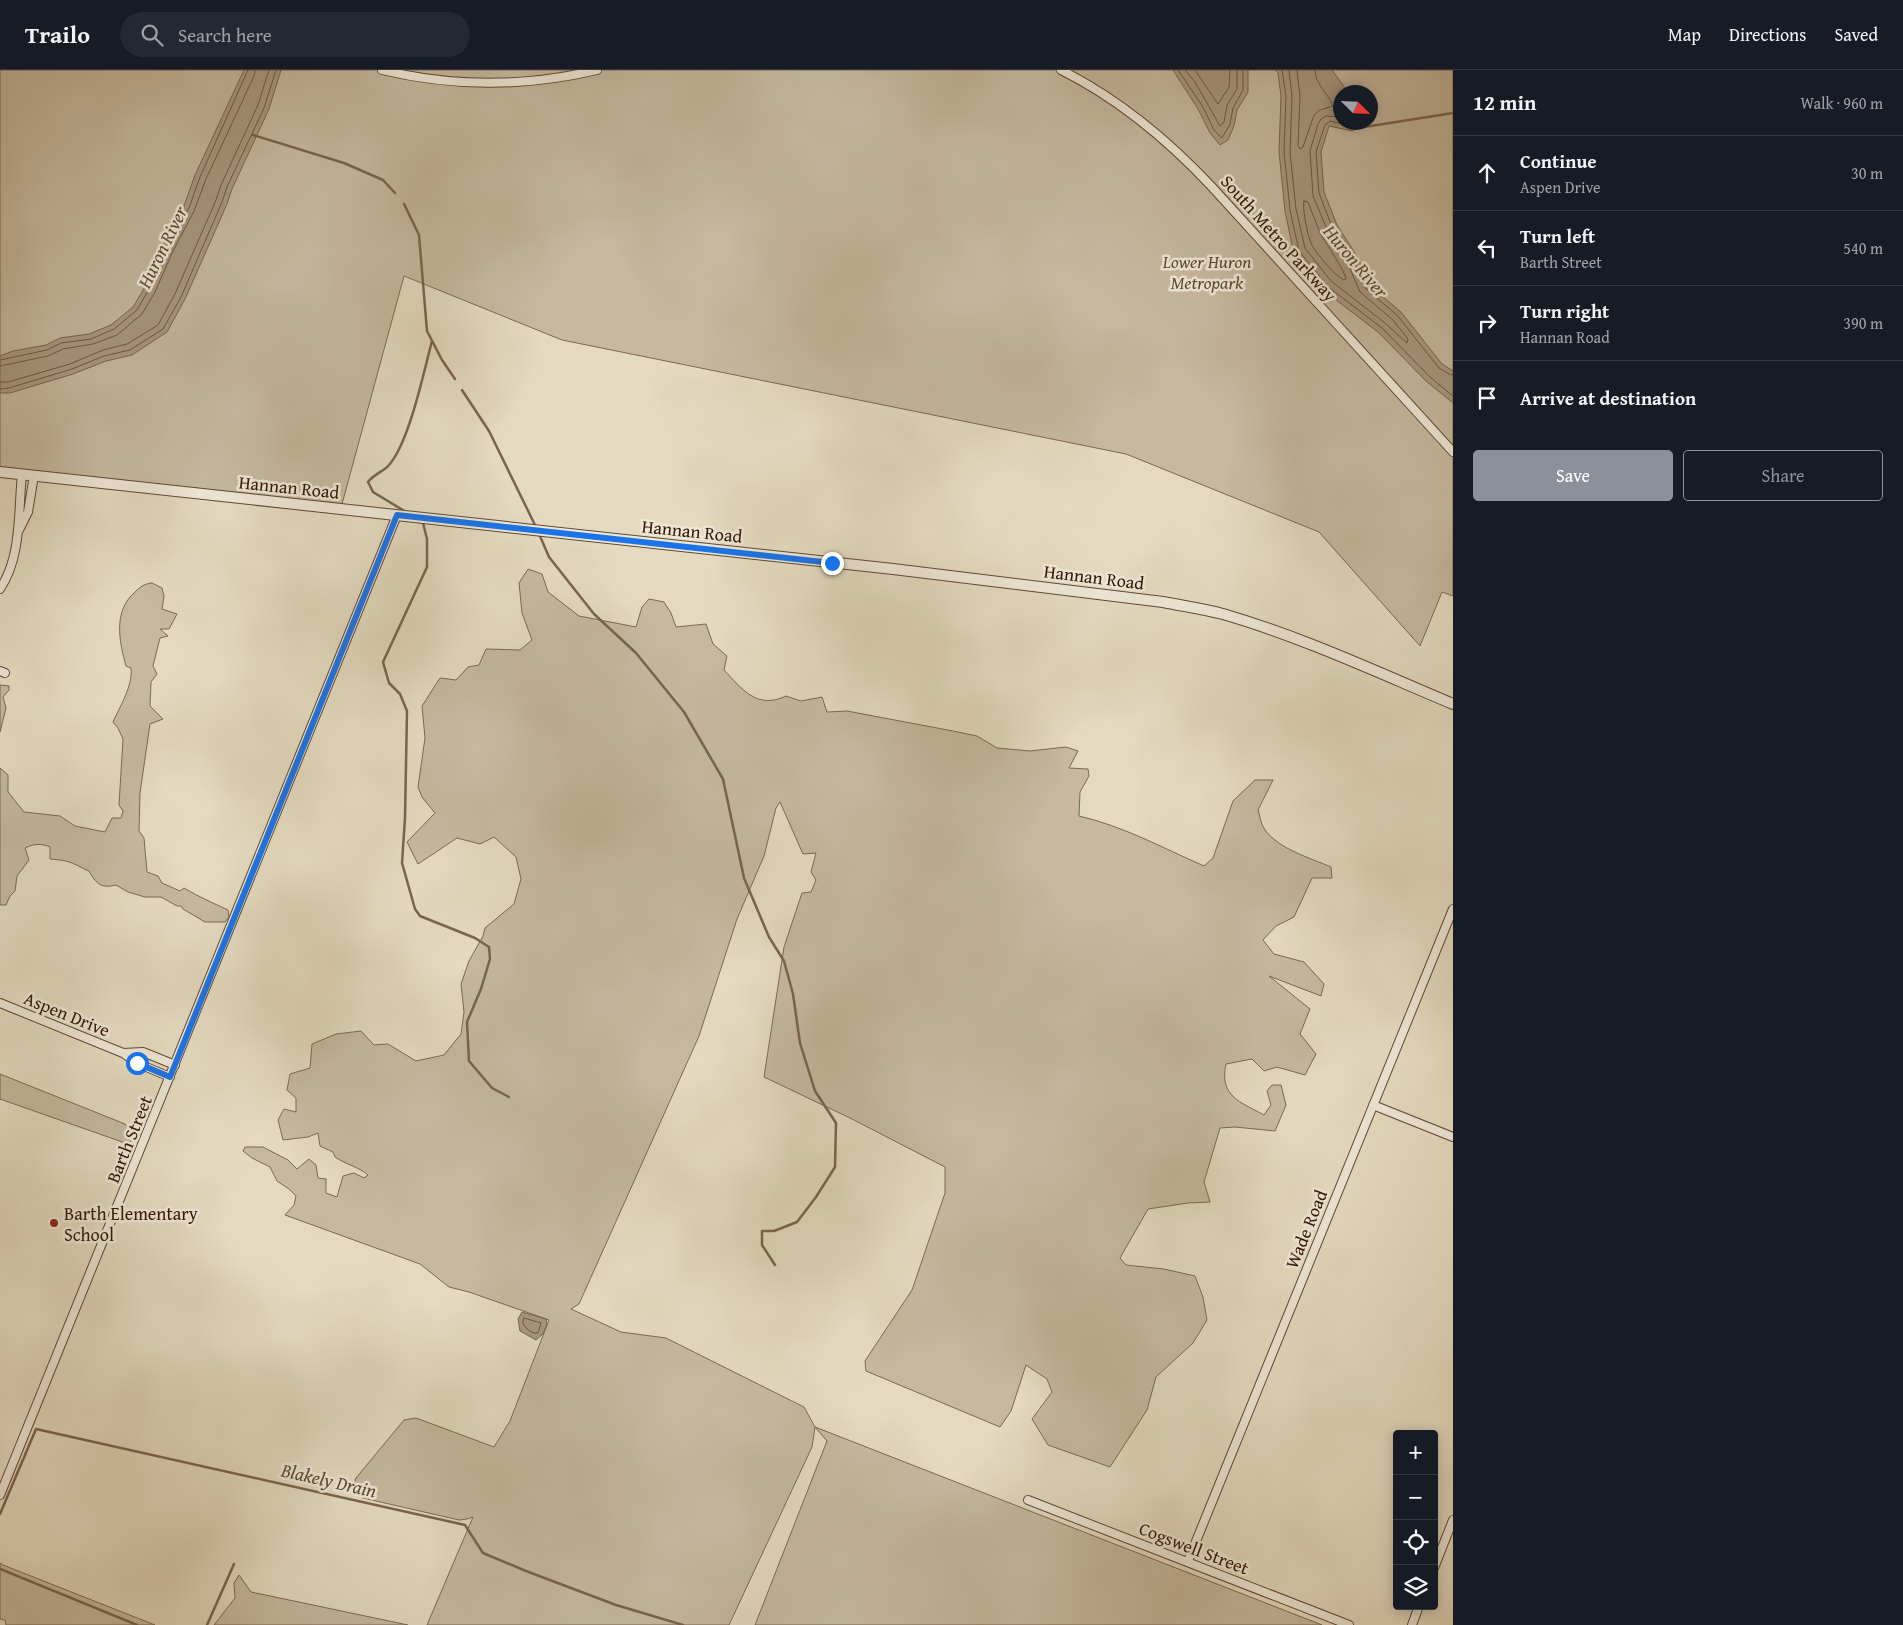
<!DOCTYPE html>
<meta charset="utf-8">
<style>
:root{--surface:#171b24;--page:#242831;--text:#f1f3f6;--muted:#9ea1a6;--line:#363941;--accent:#8c9099}
body{margin:0;font-family:"Gentium Book Plus",serif;background:var(--page);color:var(--text)}
.controls{position:absolute;right:15px;bottom:15px;display:grid;overflow:hidden;border-radius:5px;box-shadow:0 2px 12px #0003}
.controls button{width:45px;height:45px;display:grid;place-items:center;padding:0;border:0;border-bottom:1px solid var(--line);background:var(--surface);color:var(--text);font:25px sans-serif}
.compass{position:absolute;left:1333px;top:15px;width:45px;height:45px;border-radius:50%;background:var(--surface);box-shadow:0 2px 12px #0003;rotate:114deg}
.stop{position:absolute;width:15px;height:15px;margin:-11px;border:4px solid #1a73e8;border-radius:50%;background:#fff}
.stop.end{background:#1a73e8;border-color:#fff;box-shadow:0 1px 5px #0008}
.list{margin:0;padding:0;list-style:none}
h2{display:flex;justify-content:space-between;align-items:center;height:65px;margin:0;padding:0 20px;font-size:21px}
h2 small{font-size:16px;font-weight:400;color:var(--muted)}
.list li{display:grid;grid-template-columns:32px 1fr auto;gap:15px;align-items:center;box-sizing:border-box;height:75px;padding:0 20px;border-top:1px solid var(--line)}
.list b{display:block;font-size:19px;white-space:nowrap}
.list p{margin:0;font-size:16px;white-space:nowrap;color:var(--muted)}
.list em{font-size:16px;font-style:normal;color:var(--muted)}
.actions{display:flex;gap:10px;padding:15px 20px}
.actions a{flex:1;padding:11px 0;border:1px solid var(--accent);border-radius:5px;text-align:center;font-size:18px;color:var(--accent)}
.actions .main{background:var(--accent);color:#fff}
.icon{flex:none;width:28px;height:28px;fill:none;stroke:currentColor;stroke-width:2;stroke-linecap:round;stroke-linejoin:round}
.map{position:relative;flex:none;width:1453px;height:1555px;overflow:hidden}
header{display:flex;align-items:center;gap:30px;box-sizing:border-box;height:70px;padding:0 25px;background:var(--surface);border-bottom:1px solid var(--line)}
header strong{font-size:24px}
nav{display:flex;gap:28px;margin-inline-start:auto;font-size:18px}
.search{width:350px;height:45px;background:var(--page);display:flex;align-items:center;gap:12px;box-sizing:border-box;padding:0 18px;border-radius:28px;color:var(--muted);font-size:19px}
main{display:flex}
aside{flex:1;background:var(--surface)}
.map>svg:first-child{display:block}
.green{fill:#c6b9a0;stroke:#7d6852;fill-rule:evenodd}
.water{fill:#a89880;stroke:#7a644e}
.lines{fill:none;stroke-linecap:round;stroke-linejoin:round}
.shore{stroke:#6e5842;stroke-width:1}
.stream{stroke:#7a644e;stroke-width:2.5}
.minor-casing{stroke:#604833;stroke-width:10}
.tertiary-casing{stroke:#604833;stroke-width:12}
.minor{stroke:#ede7d6;stroke-width:8}
.tertiary{stroke:#ede7d6;stroke-width:10}
.route{stroke:#1a73e8;stroke-width:6}
.poi-dot{fill:#8f2418;stroke:#ede7d6;stroke-width:2}
.labels{text-anchor:middle;dominant-baseline:central;stroke-width:5;stroke-linejoin:round;paint-order:stroke}
.street-label{font-size:18px;fill:#341704;stroke:#ede7d6}
.park-label{font-size:18px;font-style:italic;fill:#604833;stroke:#ede7d6}
.poi-label{font-size:18px;fill:#341704;stroke:#ede7d6;text-anchor:start}
.water-label{font-size:19px;font-style:italic;fill:#624b36;stroke:#ede7d6}
</style>
<header>
<strong>Trailo</strong>
<div class="search"><svg class="icon" aria-label="search" viewBox="0 0 24 24"><circle cx="10" cy="10" r="6"/><path d="M15 15l6 6"/></svg>Search here</div>
<nav><a>Map</a><a>Directions</a><a>Saved</a></nav>
</header>
<main>
<div class="map">
<svg width="1453" height="1555" viewBox="0 0 1453 1555">
<rect width="100%" height="100%" fill="#e4dac0"/>
<filter id="stains"><feTurbulence type="fractalNoise" baseFrequency=".004" numOctaves="4"/><feColorMatrix values="0 0 0 0 .2 0 0 0 0 .09 0 0 0 0 .02 0 0 0 .5 -.17"/></filter>
<radialGradient id="worn" r=".72"><stop offset=".6" stop-color="#630" stop-opacity="0"/><stop offset="1" stop-color="#630" stop-opacity=".3"/></radialGradient>
<path class="green" d="M 0,0 L 1453,0 L 1453,526 L 1442,522 L 1420,576 L 1319,462 L 1126,384 L 562,270 L 404,206 L 342,434 L 0,397 ZM 1340,22 L 1370,22 L 1370,52 L 1340,52 Z
M 528,499 L 542,504 L 548,522 L 579,546 L 636,557 L 642,537 L 649,529 L 664,532 L 671,543 L 676,557 L 706,554 L 713,574 L 727,586 L 724,600 C 742,619 757,640 786,626 L 801,631 L 822,627 L 827,642 L 847,641 L 953,661 L 977,666 L 997,678 L 1030,681 L 1066,677 L 1078,681 L 1069,698 L 1088,699 L 1089,706 L 1080,722 L 1079,746 C 1123,756 1163,778 1204,796 L 1213,788 L 1233,731 L 1255,710 L 1273,710 L 1258,740 C 1260,746 1261,755 1265,760 C 1279,779 1310,788 1331,797 L 1332,808 L 1312,808 L 1294,847 L 1276,856 L 1263,870 L 1274,884 L 1304,892 L 1324,914 L 1321,926 L 1269,906 L 1310,939 L 1300,964 L 1316,984 L 1305,1005 L 1277,997 L 1264,1001 L 1252,989 L 1226,994 C 1219,1026 1240,1032 1264,1045 L 1271,1035 L 1267,1021 L 1272,1015 L 1281,1015 L 1286,1035 L 1275,1061 L 1235,1057 L 1220,1058 L 1204,1112 L 1210,1132 L 1188,1133 L 1148,1139 L 1120,1188 L 1126,1195 L 1164,1199 L 1195,1206 L 1203,1227 L 1207,1250 L 1193,1273 L 1156,1307 L 1147,1340 L 1110,1397 L 1048,1375 L 1032,1349 L 1052,1322 L 1047,1309 L 1026,1295 L 1011,1341 L 1000,1357 L 866,1301 L 865,1291 L 912,1220 L 945,1123 L 945,1097 L 852,1049 L 764,1007 L 784,877 L 802,823 L 811,822 L 816,810 L 811,802 L 816,783 L 803,784 L 780,732 L 776,738 L 764,786 L 737,849 L 699,966 L 579,1234 L 571,1239 L 621,1262 L 666,1268 L 804,1337 L 815,1357 L 1322,1555 L 755,1555 L 827,1371 L 815,1357 L 812,1377 L 729,1555 L 427,1555 L 473,1447 L 467,1449 L 459,1450 L 363,1428 L 357,1424 L 354,1414 L 356,1408 L 404,1350 L 416,1348 L 494,1377 L 510,1351 L 549,1250 L 469,1222 L 449,1217 L 420,1194 L 285,1145 L 294,1135 L 296,1126 L 289,1119 L 277,1111 L 270,1097 L 252,1088 L 243,1081 L 245,1077 L 263,1077 L 288,1090 L 297,1099 L 309,1089 L 316,1095 L 318,1108 L 326,1109 L 326,1123 L 337,1127 L 343,1106 L 354,1103 L 364,1108 L 368,1105 C 359,1097 345,1094 335,1087 L 333,1082 L 320,1076 L 318,1063 L 308,1067 L 283,1070 L 278,1050 L 284,1039 L 296,1042 L 296,1028 L 287,1020 L 290,1004 L 310,998 L 312,974 L 336,964 L 361,961 L 374,975 L 388,974 L 416,991 L 444,985 L 461,964 L 464,942 L 461,914 L 469,891 L 483,866 L 485,858 L 514,834 L 521,809 L 516,787 L 494,767 L 480,774 L 457,768 L 418,794 L 407,772 L 435,743 L 422,727 L 418,717 L 425,668 L 422,636 L 440,608 L 456,610 L 468,597 L 479,595 L 486,579 L 520,580 L 532,570 L 522,543 L 519,513 Z
M 152,513 L 162,518 L 164,526 L 162,539 L 177,544 L 169,559 L 160,559 L 168,566 L 160,568 L 153,596 L 157,604 L 151,612 L 150,636 L 163,649 L 150,654 L 140,723 L 139,761 L 144,768 L 147,802 L 158,806 L 162,813 L 180,821 L 184,818 C 199,827 213,833 228,840 L 229,847 L 225,852 L 205,852 L 183,839 L 181,836 L 177,836 L 161,827 L 145,827 L 128,822 L 116,815 C 100,819 96,813 89,801 C 83,799 80,796 74,794 C 66,790 59,790 50,789 L 50,777 C 41,773 33,774 25,778 L 29,790 L 17,806 L 15,821 L 10,826 L 6,835 L 0,835 L 0,698 L 8,705 L 8,722 L 24,742 L 60,746 L 75,756 L 105,762 L 112,748 L 121,748 L 123,741 L 119,735 L 123,669 L 118,658 L 113,652 C 120,636 133,616 131,598 L 126,596 C 119,571 113,541 135,522 C 141,516 144,514 152,513 Z
M 0,615 L 9,616 L 9,620 L 3,627 L 6,638 L 0,662 Z
M 0,1004 L 125,1054 L 136,1066 L 128,1074 L 0,1029 Z
M 0,1493 L 3,1495 L 155,1555 L 6,1555 L 5,1550 L 0,1549 Z
M 239,1505 L 251,1522 L 408,1555 L 214,1555 L 235,1528 L 234,1513 Z"/>
<path class="water" d="M 244,0 L 281,0 L 269,39 L 232,119 L 227,134 L 185,229 L 167,262 L 132,285 L 106,291 L 73,304 L 10,323 L 0,323 L 0,286 L 13,281 L 46,275 L 60,268 L 89,264 L 111,255 L 133,237 L 145,217 L 163,176 L 184,136 L 195,105 Z
M 1173,0 L 1248,0 L 1248,22 L 1237,40 L 1234,56 L 1228,70 L 1220,75 L 1210,63 L 1198,39 Z
M 1275,0 L 1332,0 L 1348,22 L 1340,22 L 1340,52 L 1358,53 L 1358,58 L 1352,61 L 1329,56 L 1321,82 L 1324,122 L 1337,155 L 1358,188 L 1370,216 L 1401,242 L 1442,294 L 1453,301 L 1453,333 L 1426,311 L 1378,262 L 1323,220 L 1294,184 L 1285,141 L 1279,82 L 1281,26 L 1278,3 Z
M 522,1242 L 546,1249 L 547,1254 L 543,1264 L 536,1270 L 520,1261 L 518,1249 Z"/>
<g class="lines">
<path class="shore" d="M 1178,0 L 1203,37 L 1214,60 L 1222,68 L 1230,54 L 1233,38 L 1243,20 L 1243,0
M 1185,0 L 1195,12 L 1220,56 L 1224,52 L 1227,35 L 1237,19 L 1237,0
M 1195,0 L 1218,34 L 1229,17 L 1230,0
M 1282,0 L 1286,26 L 1284,82 L 1290,140 L 1299,181 L 1327,216 L 1382,258 L 1430,307 L 1453,326
M 1289,0 L 1292,26 L 1290,82 L 1296,139 L 1305,178 L 1331,211 L 1385,253 L 1407,273 L 1408,269 L 1393,250 L 1360,222 L 1348,194 L 1327,159 L 1313,126 L 1310,81 L 1318,54 L 1321,49 L 1326,46 L 1340,47
M 1297,0 L 1300,26 L 1298,76 L 1300,79 L 1303,77 L 1314,45 L 1320,40 L 1333,36 C 1328,23 1315,14 1315,0
M 1353,52 L 1351,56 L 1330,51 L 1325,55 L 1316,82 L 1319,123 L 1332,157 L 1354,191 L 1366,219 L 1397,245 L 1439,298 L 1449,304 L 1453,305
M 1304,131 L 1308,132 L 1320,163 L 1341,197 L 1346,208 L 1345,210 C 1336,208 1318,185 1313,177 C 1308,170 1302,138 1304,131 Z
M 0,290 L 47,280 L 61,273 L 91,269 L 114,259 L 137,240 L 149,219 L 167,178 L 189,138 L 200,107 L 248,0
M 0,296 L 48,286 L 63,279 L 93,274 L 117,265 L 142,244 L 155,222 L 173,181 L 194,141 L 206,109 L 254,6 L 255,0
M 0,312 L 8,312 L 70,294 L 103,280 L 127,274 L 158,255 L 175,224 L 216,130 L 221,115 L 258,35 L 269,0
M 0,319 L 9,318 L 72,299 L 104,286 L 130,280 L 163,259 L 181,227 L 222,132 L 227,117 L 264,38 L 276,0
M 524,1248 L 541,1253 L 538,1263 C 531,1264 525,1258 523,1253 Z"/>
<path class="stream" d="M 1356,57 L 1358,58 L 1453,43
M 253,65 L 344,93 L 383,110 L 395,123
M 404,134 L 419,165 L 427,261 L 442,290 L 455,309
M 462,320 L 489,361 L 535,455
M 406,442 L 373,422 L 368,412 C 374,404 383,402 389,395 C 409,373 424,301 432,271
M 423,453 L 427,469 L 427,497 L 383,592 L 389,613 L 400,624 L 407,641 L 405,748 L 402,793 L 415,839 L 420,846 L 475,868 L 489,877 L 490,889 L 481,919 L 467,952 L 469,991 L 492,1018 L 509,1027
M 540,466 L 549,487 L 594,544 L 636,583 L 684,642 L 723,709 L 744,808 L 769,867 L 784,891 L 793,924 L 800,973 L 815,1021 L 836,1053 L 835,1097 L 816,1127 L 797,1152 L 774,1161 L 762,1161 L 762,1175 L 775,1195
M 0,1444 L 36,1359 L 465,1455 L 483,1483 L 526,1501 L 616,1535 L 683,1555
M 0,1499 L 137,1555
M 207,1555 L 234,1494"/>
<defs>
<path id="minor" d="M 382,0 C 453,17 525,17 597,0
M 1061,0 C 1119,29 1168,70 1212,117 L 1453,382
M 19,460 L 28,442 L 34,405
M 0,519 C 22,486 18,442 22,404
M 0,601 L 5,603
M 0,933 L 123,983 L 137,993 L 170,1007
M 123,983 L 143,982 L 175,995
M 1373,1035 L 1453,1067
M 0,1425 L 397,445
M 1028,1430 L 1349,1555
M 1188,1491 L 1453,839
M 1434,1498 L 1453,1450
M 1412,1555 L 1419,1536"/>
<path id="tertiary" d="M 0,402 L 893,499 L 1163,532 C 1183,536 1204,539 1223,544 C 1302,567 1377,602 1453,634"/>
</defs>
<use href="#minor" class="minor-casing"/>
<use href="#tertiary" class="tertiary-casing"/>
<use href="#minor" class="minor"/>
<use href="#tertiary" class="tertiary"/>
</g>
<g class="lines">
<path class="route" d="M 137,993 L 170,1007 L 397,445 L 832,493"/>
</g>
<circle class="poi-dot" cx="54" cy="1153" r="5"/>
<g class="labels">
<g class="street-label">
<text transform="translate(1279 168) rotate(48)">South Metro Parkway</text>
<text transform="translate(289 417) rotate(6)">Hannan Road</text>
<text transform="translate(692 461) rotate(6)">Hannan Road</text>
<text transform="translate(1094 507) rotate(7)">Hannan Road</text>
<text transform="translate(67 944) rotate(22)">Aspen Drive</text>
<text transform="translate(129 1069) rotate(-68)">Barth Street</text>
<text transform="translate(1306 1159) rotate(-68)">Wade Road</text>
<text transform="translate(1194 1478) rotate(21)">Cogswell Street</text>
</g>
<g class="park-label">
<text x="1207" y="191">Lower Huron<tspan x="1207" dy="21">Metropark</tspan></text>
</g>
<g class="poi-label">
<text x="64" y="1143">Barth Elementary<tspan x="64" dy="21">School</tspan></text>
</g>
<g class="water-label">
<text transform="translate(162 177) rotate(-64)">Huron River</text>
<text transform="translate(1356 191) rotate(50)">Huron River</text>
<text transform="translate(329 1410) rotate(13)">Blakely Drain</text>
</g>
</g>
<rect width="100%" height="100%" filter="url(#stains)"/>
<rect width="100%" height="100%" fill="url(#worn)"/>
</svg>
<div class="controls">
<button>+</button>
<button>−</button>
<button><svg class="icon" aria-label="locate" viewBox="0 0 24 24"><circle cx="12" cy="12" r="6"/><path d="M12 2v4M12 18v4M2 12h4M18 12h4"/></svg></button>
<button><svg class="icon" aria-label="layers" viewBox="0 0 24 24"><path d="M12 4l9 5-9 5-9-5zM3 14l9 5 9-5"/></svg></button>
</div>
<svg class="compass" viewBox="-18 -18 36 36"><path d="M0-13l5 13h-10z" fill="#e53935"/><path d="M0 13l5-13h-10z" fill="#9ea1a6"/></svg>
<div class="stop" style="left:137px;top:993px"></div>
<div class="stop end" style="left:832px;top:493px"></div>
</div>
<aside>
<h2>12 min<small>Walk · 960 m</small></h2>
<ul class="list">
<li><svg class="icon" aria-label="ahead" viewBox="0 0 24 24"><path d="M12 20V5M6 11l6-6 6 6"/></svg><div><b>Continue</b><p>Aspen Drive</p></div><em>30 m</em></li>
<li><svg class="icon" aria-label="left" viewBox="0 0 24 24"><path d="M17 20v-9H6M10 6l-5 5 5 5"/></svg><div><b>Turn left</b><p>Barth Street</p></div><em>540 m</em></li>
<li><svg class="icon" aria-label="right" viewBox="0 0 24 24"><path d="M7 20v-9h11M14 6l5 5-5 5"/></svg><div><b>Turn right</b><p>Hannan Road</p></div><em>390 m</em></li>
<li><svg class="icon" aria-label="arrive" viewBox="0 0 24 24"><path d="M6 21V4h12l-3 4 3 4H6"/></svg><div><b>Arrive at destination</b></div></li>
</ul>
<div class="actions"><a class="main">Save</a><a>Share</a></div>
</aside>
</main>
